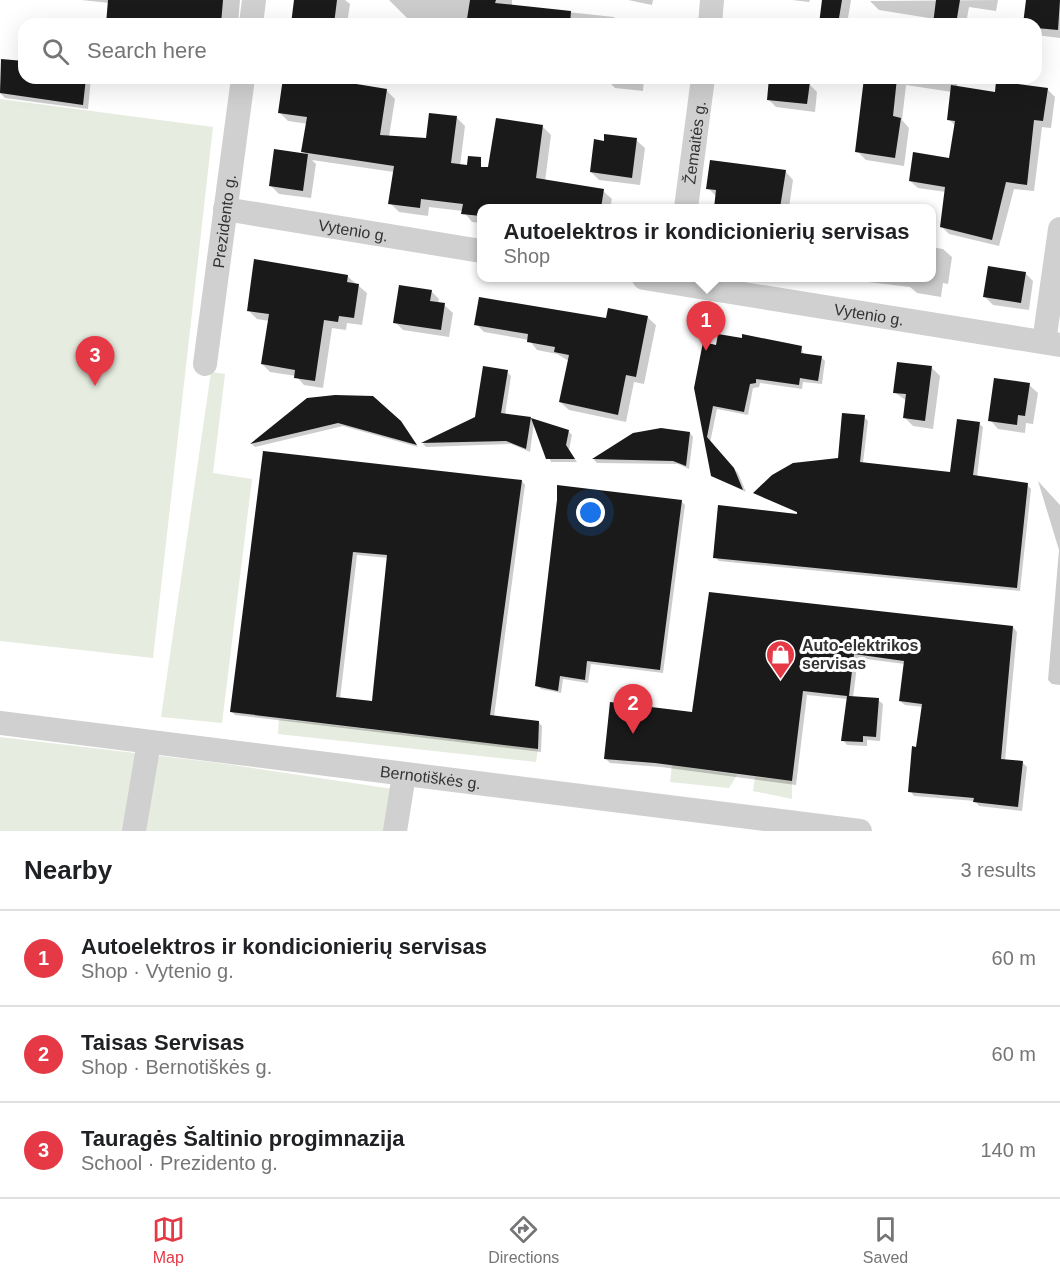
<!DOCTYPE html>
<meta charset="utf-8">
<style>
:root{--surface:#fff;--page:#f6f6f6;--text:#202124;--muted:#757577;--line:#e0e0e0;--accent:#e63946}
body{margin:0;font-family:Arial,sans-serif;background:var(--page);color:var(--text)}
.you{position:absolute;left:591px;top:513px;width:21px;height:21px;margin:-15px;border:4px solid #fff;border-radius:50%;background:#1a73e8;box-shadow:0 0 0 9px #1a73e833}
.badge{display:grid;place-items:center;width:39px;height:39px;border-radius:50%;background:var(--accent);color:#fff;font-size:20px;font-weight:700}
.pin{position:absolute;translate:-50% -50px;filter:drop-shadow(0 2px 3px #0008)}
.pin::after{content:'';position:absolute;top:32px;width:21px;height:18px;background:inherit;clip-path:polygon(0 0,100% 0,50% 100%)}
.popup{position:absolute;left:477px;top:204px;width:459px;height:78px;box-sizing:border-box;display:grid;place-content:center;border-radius:12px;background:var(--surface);filter:drop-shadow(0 2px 4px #0005);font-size:20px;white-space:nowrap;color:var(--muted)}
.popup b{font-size:22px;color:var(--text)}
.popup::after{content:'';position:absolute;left:50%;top:100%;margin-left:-12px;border:12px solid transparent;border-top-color:var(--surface)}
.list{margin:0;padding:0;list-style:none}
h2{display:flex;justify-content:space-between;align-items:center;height:78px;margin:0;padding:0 24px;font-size:26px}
h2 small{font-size:20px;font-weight:400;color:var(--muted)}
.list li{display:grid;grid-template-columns:39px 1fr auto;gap:18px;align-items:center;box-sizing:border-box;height:96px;padding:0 24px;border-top:2px solid var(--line)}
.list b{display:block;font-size:22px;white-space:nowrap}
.list p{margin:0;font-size:20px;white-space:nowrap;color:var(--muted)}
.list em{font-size:20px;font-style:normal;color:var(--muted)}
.icon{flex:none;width:33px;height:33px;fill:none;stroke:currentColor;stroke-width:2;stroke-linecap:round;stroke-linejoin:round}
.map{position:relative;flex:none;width:1060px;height:831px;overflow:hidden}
.search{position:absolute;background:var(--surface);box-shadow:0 6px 24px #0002;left:18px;right:18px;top:18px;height:66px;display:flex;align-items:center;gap:15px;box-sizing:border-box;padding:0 21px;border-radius:18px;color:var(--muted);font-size:22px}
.sheet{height:366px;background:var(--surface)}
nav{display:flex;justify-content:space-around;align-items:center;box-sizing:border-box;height:84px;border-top:2px solid var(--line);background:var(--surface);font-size:16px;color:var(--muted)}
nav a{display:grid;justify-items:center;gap:3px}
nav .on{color:var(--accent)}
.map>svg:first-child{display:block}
.green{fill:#e6ecdf}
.shadow{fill:#0003;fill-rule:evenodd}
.building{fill:#1a1a1a;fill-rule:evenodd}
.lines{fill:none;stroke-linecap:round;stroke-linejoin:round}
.minor{stroke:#d0d0d0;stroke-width:24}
.labels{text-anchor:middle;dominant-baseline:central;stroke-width:6;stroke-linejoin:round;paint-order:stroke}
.street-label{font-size:16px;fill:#333;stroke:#fff}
.poi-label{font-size:16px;font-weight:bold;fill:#333;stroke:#fff;text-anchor:start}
</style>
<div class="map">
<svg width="1060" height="831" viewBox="0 0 1060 831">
<rect width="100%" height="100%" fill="#fff"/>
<path class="green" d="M 0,99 L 213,127 L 153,658 L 0,641 Z
M 211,372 L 225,374 L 213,473 L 252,479 L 222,723 L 161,717 Z
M 279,719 L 538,749 L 536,762 L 278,734 Z
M 0,737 L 219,763 L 393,789 L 387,831 L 0,831 Z
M 672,765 L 737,775 L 729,788 L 670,782 Z
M 755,777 L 792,781 L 792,799 L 753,791 Z"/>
<path class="shadow" d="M 81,0 L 240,0 L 238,24 L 108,24 L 110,3 Z
M 295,0 L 345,0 L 350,4 L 347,24 L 292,24 Z
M 389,0 L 512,0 L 512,6 L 614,17 L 621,24 L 431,24 L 411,22 Z
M 628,0 L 653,0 L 652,5 Z
M 792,0 L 810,0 L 809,2 Z
M 823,0 L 851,0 L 847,24 L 820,24 Z
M 998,0 L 996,11 L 969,7 L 966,24 L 934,24 L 935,19 L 879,10 L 870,1 Z
M 1028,0 L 1060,0 L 1060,38 L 1036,35 L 1036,24 L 1025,24 Z
M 3,61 L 23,63 L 24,78 L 91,78 L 88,109 L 5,98 L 0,93 Z
M 196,78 L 233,78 L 233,81 Z
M 284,78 L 350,78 L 349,84 L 386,90 L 395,99 L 389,137 L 427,139 L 456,117 L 465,126 L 460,166 L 489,169 L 543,127 L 551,135 L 545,181 L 603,191 L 612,199 L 610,208 L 481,208 L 481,223 L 472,222 L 463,211 L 429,207 L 428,216 L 399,212 L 390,203 L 394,172 L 312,160 L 316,164 L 311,198 L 279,194 L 270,185 L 307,155 L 303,151 L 308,124 L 288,121 L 280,113 Z
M 605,78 L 644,78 L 643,91 L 615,88 Z
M 866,78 L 958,78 L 957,88 L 996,93 L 1047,89 L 1055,97 L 1051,128 L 1042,127 L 1034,191 L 1014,189 L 999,246 L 949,234 L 941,226 L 946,192 L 918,188 L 910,181 L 951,159 L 956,126 L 948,119 L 952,92 L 906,85 L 902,120 L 909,128 L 904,166 L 866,160 L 857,151 Z
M 809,84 L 817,92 L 815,112 L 776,107 L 768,99 Z
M 636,140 L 645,148 L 640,185 L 599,180 L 591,172 L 605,142 Z
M 785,171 L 793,180 L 789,208 L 716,208 L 717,197 L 708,188 Z
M 931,247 L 943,249 L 952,257 L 948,284 L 943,283 L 941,297 L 917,293 L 910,287 L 860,281 L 857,278 L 931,278 Z
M 1025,273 L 1033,281 L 1029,310 L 993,305 L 985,297 Z
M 347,276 L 367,293 L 362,325 L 347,323 L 346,330 L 332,328 L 323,388 L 304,385 L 296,376 L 270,372 L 262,364 L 269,321 L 257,319 L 249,311 Z
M 431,291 L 439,299 L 438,304 L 444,305 L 453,313 L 449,337 L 403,330 L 395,322 Z
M 647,317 L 656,325 L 644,384 L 634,382 L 626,422 L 569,410 L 560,402 L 569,361 L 557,354 L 537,350 L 529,340 L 484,332 L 476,324 Z
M 718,346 L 801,347 L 804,355 L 821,357 L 825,361 L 822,384 L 803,382 L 802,389 L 760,383 L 759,387 L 753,388 L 748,415 L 717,409 L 710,443 L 738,473 L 746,492 L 712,476 L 695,388 Z
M 932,368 L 940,376 L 933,429 L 913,426 L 905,418 L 907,401 L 894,392 Z
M 507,372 L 511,376 L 505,415 L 530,418 L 568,431 L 572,435 L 569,450 L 577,462 L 551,462 L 534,422 L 530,452 L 511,444 L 426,447 L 423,444 L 477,418 Z
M 1029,385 L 1038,393 L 1033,424 L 1026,423 L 1025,433 L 998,429 L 990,420 Z
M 308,400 L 400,422 L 418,447 L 343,426 L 255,447 L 252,444 Z
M 864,417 L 868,421 L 863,463 L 951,474 L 979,424 L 983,427 L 977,477 L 1027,485 L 1031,489 L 1020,591 L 719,561 L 715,557 L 798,516 L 798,513 L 755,493 L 839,459 Z
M 690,433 L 693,437 L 689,469 L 678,464 L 597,463 L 594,460 L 634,435 Z
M 264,453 L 522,481 L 525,485 L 494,717 L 538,722 L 542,726 L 541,752 L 235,715 L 231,711 ZM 357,555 L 388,558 L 373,703 L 340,699 Z
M 1038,481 L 1060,505 L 1060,685 L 1052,684 L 1048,680 L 1059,550 Z
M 681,501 L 685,505 L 663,673 L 591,664 L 588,683 L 563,679 L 561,693 L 541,689 L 537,685 Z
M 710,593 L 1013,627 L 1017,632 L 1005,761 L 1022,762 L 1027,767 L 1022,811 L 979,806 L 975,801 L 914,796 L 910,791 L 923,707 L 905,705 L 900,701 L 905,664 L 858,658 L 853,698 L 878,700 L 883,704 L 880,741 L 867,740 L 867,746 L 847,745 L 843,740 L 848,699 L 807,695 L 796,785 L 661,767 L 610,763 L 605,758 L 693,713 Z"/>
<path class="building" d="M 108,0 L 223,0 L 221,24 L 106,24 Z
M 294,0 L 337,0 L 334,24 L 291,24 Z
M 470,0 L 496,0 L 495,3 L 571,11 L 570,24 L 509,24 L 467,19 Z
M 822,0 L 842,0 L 838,24 L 819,24 Z
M 936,0 L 960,0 L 956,24 L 933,24 Z
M 1026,0 L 1060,0 L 1058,30 L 1036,28 L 1036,24 L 1023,24 Z
M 1,59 L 24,61 L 22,78 L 86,78 L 83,105 L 0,93 Z
M 283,78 L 339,78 L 338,81 L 387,89 L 380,135 L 426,138 L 429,113 L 457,116 L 451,163 L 467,165 L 468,156 L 481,157 L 481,167 L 488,167 L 496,118 L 543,125 L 536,178 L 604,189 L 601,208 L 481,208 L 481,216 L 461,214 L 463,204 L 421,199 L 420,208 L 388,204 L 394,166 L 301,152 L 307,117 L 278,113 Z
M 769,78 L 810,82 L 807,104 L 767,100 Z
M 864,78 L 897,78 L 893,116 L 901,118 L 895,158 L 855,152 Z
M 996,81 L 1048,88 L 1043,121 L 1034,120 L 1027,185 L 1006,182 L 992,240 L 940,227 L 945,187 L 909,181 L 913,152 L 949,158 L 955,121 L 947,120 L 951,85 L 995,92 Z
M 604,134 L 637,138 L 632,178 L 590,172 L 594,139 L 604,141 Z
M 274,149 L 308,154 L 303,191 L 269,186 Z
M 710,160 L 786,170 L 780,208 L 714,208 L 716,190 L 706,189 Z
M 254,259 L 348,275 L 347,282 L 359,284 L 354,318 L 339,316 L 338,322 L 324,320 L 315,381 L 294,378 L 295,370 L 261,364 L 269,314 L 247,311 Z
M 988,266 L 1026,272 L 1021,303 L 983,297 Z
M 399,285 L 432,290 L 430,301 L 445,303 L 441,330 L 393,323 Z
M 479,297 L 606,318 L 608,308 L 648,316 L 636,377 L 626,375 L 618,415 L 559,402 L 569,355 L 554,352 L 555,347 L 527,342 L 528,334 L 474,325 Z
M 718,334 L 742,338 L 742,334 L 802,346 L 801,353 L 822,356 L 818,381 L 800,378 L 799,385 L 756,379 L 756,383 L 750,384 L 744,412 L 713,406 L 707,437 L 734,468 L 743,490 L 711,476 L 694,388 L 703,342 L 716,345 Z
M 897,362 L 932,366 L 925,421 L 903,418 L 906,394 L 893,393 Z
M 483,366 L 508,370 L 501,413 L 531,417 L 526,449 L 506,441 L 421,443 L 475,417 Z
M 994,378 L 1030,383 L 1025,416 L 1018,415 L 1017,425 L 988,421 Z
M 335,395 L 373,396 L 401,421 L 417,445 L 338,423 L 250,444 L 307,398 Z
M 842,413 L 865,415 L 860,462 L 950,472 L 957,419 L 980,422 L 973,475 L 1028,483 L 1017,588 L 713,558 L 718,505 L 797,514 L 797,512 L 753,493 L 772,475 L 793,463 L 838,458 Z
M 531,418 L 569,430 L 566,445 L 575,459 L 546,459 Z
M 661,428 L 690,432 L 686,466 L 673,461 L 592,459 L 633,433 Z
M 263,451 L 522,480 L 490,715 L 539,721 L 538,749 L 230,712 ZM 353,552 L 387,555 L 372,701 L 336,697 Z
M 557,485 L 682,500 L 660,670 L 587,661 L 585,680 L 560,676 L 558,691 L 535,686 L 557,500 Z
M 709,592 L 1013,626 L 1001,759 L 1023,761 L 1018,807 L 973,802 L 974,798 L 908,792 L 912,746 L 916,747 L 922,704 L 899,701 L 904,661 L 854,654 L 849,696 L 879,698 L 876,737 L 863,736 L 863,742 L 841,741 L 847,696 L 803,691 L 792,781 L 655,763 L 604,759 L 610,702 L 692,712 Z"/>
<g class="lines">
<g class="minor">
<path d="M 251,24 L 254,0"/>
<path d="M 710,24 L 712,0"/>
<path id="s1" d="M 686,208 L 703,78"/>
<path id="s2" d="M 225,209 L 481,251"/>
<path id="s3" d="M 644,278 L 1060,345"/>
<path d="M 1044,342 L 1060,229"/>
<path id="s4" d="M 205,364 L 243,78"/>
<path id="s5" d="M 0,723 L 860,831"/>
<path d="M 134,831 L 149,742"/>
<path d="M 395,831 L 404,775"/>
</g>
</g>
<defs>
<symbol id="shop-pin" viewBox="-11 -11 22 30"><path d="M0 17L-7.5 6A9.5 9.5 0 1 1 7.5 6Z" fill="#e63946" stroke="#fff"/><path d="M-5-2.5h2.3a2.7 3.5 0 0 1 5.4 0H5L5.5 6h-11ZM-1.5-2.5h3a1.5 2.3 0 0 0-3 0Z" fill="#fff"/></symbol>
</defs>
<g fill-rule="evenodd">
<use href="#shop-pin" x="764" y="638" width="33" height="45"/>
</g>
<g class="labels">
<g class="street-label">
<text stroke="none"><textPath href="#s1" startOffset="66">Žemaitės g.</textPath></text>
<text stroke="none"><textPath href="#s4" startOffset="144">Prezidento g.</textPath></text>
<text stroke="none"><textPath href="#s2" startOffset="130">Vytenio g.</textPath></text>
<text stroke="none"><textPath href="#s3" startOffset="228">Vytenio g.</textPath></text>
<text stroke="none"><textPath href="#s5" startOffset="434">Bernotiškės g.</textPath></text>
</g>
<g class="poi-label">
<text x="802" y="645">Auto-elektrikos<tspan x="802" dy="18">servisas</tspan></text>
</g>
</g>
</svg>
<div class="you"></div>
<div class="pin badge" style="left:706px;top:351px">1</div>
<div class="popup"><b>Autoelektros ir kondicionierių servisas</b>Shop</div>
<div class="pin badge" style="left:633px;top:734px">2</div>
<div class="pin badge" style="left:95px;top:386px">3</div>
<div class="search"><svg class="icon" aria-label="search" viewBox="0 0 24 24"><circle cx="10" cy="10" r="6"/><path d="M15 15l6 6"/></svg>Search here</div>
</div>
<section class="sheet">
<h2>Nearby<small>3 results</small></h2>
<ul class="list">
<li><span class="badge">1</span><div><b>Autoelektros ir kondicionierių servisas</b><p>Shop · Vytenio g.</p></div><em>60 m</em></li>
<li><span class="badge">2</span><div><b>Taisas Servisas</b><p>Shop · Bernotiškės g.</p></div><em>60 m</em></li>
<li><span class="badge">3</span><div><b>Tauragės Šaltinio progimnazija</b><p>School · Prezidento g.</p></div><em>140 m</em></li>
</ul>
</section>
<nav>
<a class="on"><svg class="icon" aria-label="map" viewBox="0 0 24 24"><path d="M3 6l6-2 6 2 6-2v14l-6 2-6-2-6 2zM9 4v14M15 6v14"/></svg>Map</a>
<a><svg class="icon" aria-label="directions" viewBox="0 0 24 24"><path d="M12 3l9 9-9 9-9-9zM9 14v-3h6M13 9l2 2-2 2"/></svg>Directions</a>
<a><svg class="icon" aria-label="saved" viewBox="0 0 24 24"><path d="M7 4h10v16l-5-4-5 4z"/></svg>Saved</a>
</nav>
